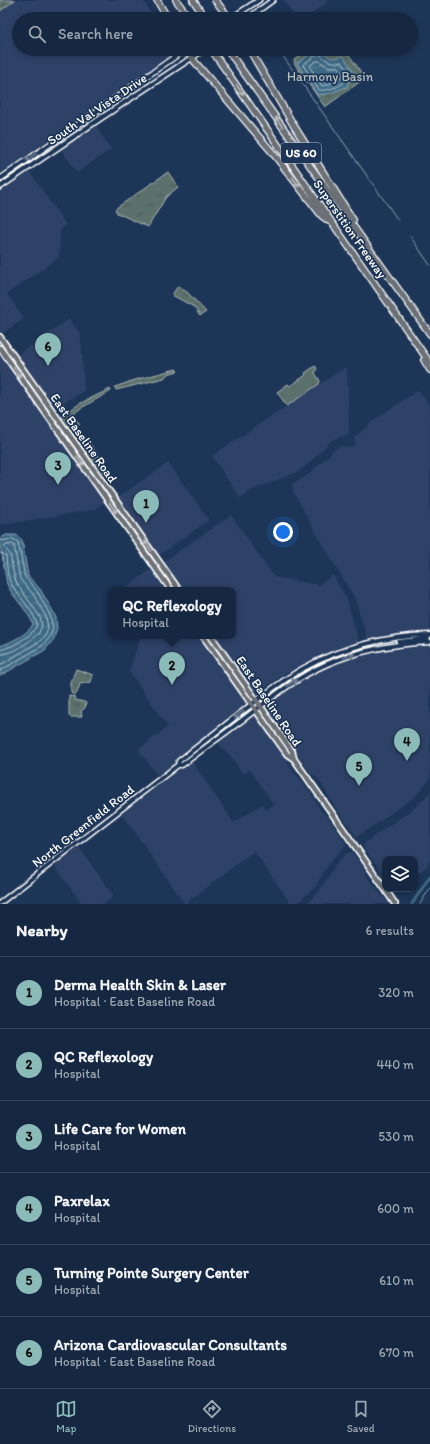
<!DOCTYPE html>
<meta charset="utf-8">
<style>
:root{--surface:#162841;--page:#1f3048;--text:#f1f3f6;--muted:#9ea6b1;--line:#35445a;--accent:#8bbbb9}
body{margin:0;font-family:Itim,sans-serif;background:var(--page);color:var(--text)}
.controls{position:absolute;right:12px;bottom:12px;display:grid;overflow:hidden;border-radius:8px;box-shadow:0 2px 6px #0003}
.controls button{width:36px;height:36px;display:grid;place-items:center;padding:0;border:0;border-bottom:1px solid var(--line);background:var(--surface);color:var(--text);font:20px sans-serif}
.you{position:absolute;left:283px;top:532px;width:14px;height:14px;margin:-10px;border:3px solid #fff;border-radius:50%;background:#1a73e8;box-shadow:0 0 0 6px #1a73e833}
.badge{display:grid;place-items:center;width:26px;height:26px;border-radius:50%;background:var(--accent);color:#111;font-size:13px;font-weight:700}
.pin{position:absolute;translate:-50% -33px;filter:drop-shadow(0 1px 2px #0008)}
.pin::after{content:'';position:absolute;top:21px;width:14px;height:12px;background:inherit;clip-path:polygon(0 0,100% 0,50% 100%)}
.popup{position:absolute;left:108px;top:587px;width:128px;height:52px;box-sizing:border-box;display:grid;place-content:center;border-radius:8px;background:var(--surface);filter:drop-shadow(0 1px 3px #0005);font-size:13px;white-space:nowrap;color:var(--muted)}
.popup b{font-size:15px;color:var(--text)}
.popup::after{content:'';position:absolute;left:50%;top:100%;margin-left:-8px;border:8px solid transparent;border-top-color:var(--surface)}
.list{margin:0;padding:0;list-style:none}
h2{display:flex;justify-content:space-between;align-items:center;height:52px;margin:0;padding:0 16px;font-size:17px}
h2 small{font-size:13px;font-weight:400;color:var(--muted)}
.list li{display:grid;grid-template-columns:26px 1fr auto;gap:12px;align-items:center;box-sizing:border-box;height:72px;padding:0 16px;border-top:1px solid var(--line)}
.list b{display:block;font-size:15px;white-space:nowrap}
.list p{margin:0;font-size:13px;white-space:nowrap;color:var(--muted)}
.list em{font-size:13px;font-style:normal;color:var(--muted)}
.icon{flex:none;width:22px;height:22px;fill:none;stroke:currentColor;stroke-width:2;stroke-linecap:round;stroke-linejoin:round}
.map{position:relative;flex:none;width:430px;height:904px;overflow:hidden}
.search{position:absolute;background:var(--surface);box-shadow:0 2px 6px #0003;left:12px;right:12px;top:12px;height:44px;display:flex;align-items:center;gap:10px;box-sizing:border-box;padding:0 14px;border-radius:22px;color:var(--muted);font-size:15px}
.sheet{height:484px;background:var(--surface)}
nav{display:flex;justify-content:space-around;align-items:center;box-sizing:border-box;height:56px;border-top:1px solid var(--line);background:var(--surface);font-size:11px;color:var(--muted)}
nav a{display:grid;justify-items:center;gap:2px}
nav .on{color:var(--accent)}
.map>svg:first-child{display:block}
.built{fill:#2d4367}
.grass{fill:url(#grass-tufts);stroke:#aeb8b6}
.water{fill:url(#water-waves);stroke:#8ba5b5}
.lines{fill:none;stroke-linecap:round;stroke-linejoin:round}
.shore{stroke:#b2c3ce;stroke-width:1}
.stream{stroke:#8ba5b5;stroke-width:1}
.canal{stroke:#3e6984;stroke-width:3}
.secondary-casing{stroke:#fff;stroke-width:7}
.primary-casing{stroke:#fff;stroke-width:8}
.motorway-casing{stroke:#fff;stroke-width:8}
.secondary{stroke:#1d3557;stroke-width:4}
.primary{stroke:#6b6f75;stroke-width:4.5}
.motorway{stroke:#6b6f75;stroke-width:5.5}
.oneway{stroke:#bcbec1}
.oneway2{stroke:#6c7c92}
.labels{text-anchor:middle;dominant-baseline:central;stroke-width:3.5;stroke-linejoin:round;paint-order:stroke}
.shield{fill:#1d3557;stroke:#bbc2cd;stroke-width:1}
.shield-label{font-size:12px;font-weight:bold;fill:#fff}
.park-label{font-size:13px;fill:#b6bfbd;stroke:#1d3557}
.street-label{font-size:13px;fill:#fff;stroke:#1d3557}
</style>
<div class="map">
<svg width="430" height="904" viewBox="0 0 430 904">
<defs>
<pattern id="grass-tufts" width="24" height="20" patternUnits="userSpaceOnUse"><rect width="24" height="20" fill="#5c716c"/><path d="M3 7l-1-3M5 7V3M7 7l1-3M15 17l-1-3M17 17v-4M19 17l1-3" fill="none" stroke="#525957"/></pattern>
<pattern id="water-waves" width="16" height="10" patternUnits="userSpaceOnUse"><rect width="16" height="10" fill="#3e6984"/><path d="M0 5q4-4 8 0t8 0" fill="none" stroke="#5b8096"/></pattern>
</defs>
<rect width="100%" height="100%" fill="#1d3557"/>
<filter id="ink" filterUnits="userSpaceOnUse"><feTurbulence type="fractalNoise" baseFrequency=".025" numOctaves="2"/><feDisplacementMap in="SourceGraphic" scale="8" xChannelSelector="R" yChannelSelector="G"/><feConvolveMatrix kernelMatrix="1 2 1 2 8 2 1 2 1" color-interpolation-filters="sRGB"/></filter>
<g filter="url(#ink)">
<path class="built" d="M 15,0 L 143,0 L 154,19 L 19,19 L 19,49 L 173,49 L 175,53 L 140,78 L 115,94 L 106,102 L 85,117 L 71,123 L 16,163 L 0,173 L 0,11 Z
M 284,0 L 326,0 L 328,2 L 304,19 L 296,19 Z
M 95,125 L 111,149 L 77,173 L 63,152 L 62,149 L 64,146 Z
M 29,171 L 66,225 L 60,230 L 59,257 L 7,294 L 24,319 L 1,334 L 0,333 L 0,191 Z
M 69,319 L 81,335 L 84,391 L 55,408 L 53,407 L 39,385 L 16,356 Z
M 0,353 L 105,502 L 93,510 L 0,525 Z
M 347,366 L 349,435 L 343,436 L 332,440 L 308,464 L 298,472 L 252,490 L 240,498 L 212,456 Z
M 418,390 L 430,406 L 430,632 L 393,635 L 370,640 L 367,637 L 354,597 L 316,533 L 293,491 L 292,484 L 308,475 L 335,449 L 341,446 L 349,448 L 354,446 L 356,443 L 354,438 L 373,421 Z
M 168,463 L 209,520 L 159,555 L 155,553 L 117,498 Z
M 231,515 L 274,577 L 319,585 L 333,575 L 346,598 L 358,638 L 358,642 L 356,644 L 339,647 L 331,652 L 320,655 L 306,662 L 296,669 L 286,673 L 257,693 L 255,692 L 217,636 L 233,636 L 233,590 L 182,590 L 165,564 L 166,560 Z
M 153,570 L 168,590 L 126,590 L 125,588 L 149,571 Z
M 141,636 L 200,636 L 221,669 L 229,677 L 246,702 L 246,707 L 226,722 L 216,727 L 206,738 L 158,775 L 138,750 L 168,727 L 129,671 Z
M 430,645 L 430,778 L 424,787 L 413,798 L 357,837 L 335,807 L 319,780 L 309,771 L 267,711 L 266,705 L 295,685 L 328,667 L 373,652 L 386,649 Z
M 252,716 L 255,716 L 257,718 L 264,729 L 275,744 L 281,750 L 292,770 L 310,792 L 321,811 L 328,817 L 345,842 L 346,845 L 333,858 L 314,888 L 296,904 L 291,904 L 254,851 L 185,904 L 122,814 L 191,760 L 234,823 L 262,804 L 266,810 L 274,805 L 250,770 L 243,774 L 229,754 L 223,749 L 217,741 L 233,731 Z
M 430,792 L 430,860 L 425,868 L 415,875 L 415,859 L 385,859 L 385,875 L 364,849 L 363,844 L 418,805 Z
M 79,847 L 114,896 L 104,904 L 82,904 L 56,868 L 56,864 Z
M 351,852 L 353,853 L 363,867 L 368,878 L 389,904 L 310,904 L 308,902 L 320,890 L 338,861 L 347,853 Z"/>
<path class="grass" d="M 0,0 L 15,0 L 0,11 Z
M 309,49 L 328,49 L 331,54 L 342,49 L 345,49 L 365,78 L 325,107 L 294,63 L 295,62 L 294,60 Z
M 168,172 L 178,187 L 166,197 L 148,227 L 117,213 L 115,209 Z
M 178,286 L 188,293 L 206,312 L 200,316 L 194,307 L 172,295 Z
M 315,366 L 317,368 L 315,373 L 320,381 L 319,384 L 287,406 L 277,392 L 288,384 L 290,386 L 306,375 L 305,373 Z
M 176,369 L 178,371 L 168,374 L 164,378 L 116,390 L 115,387 L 135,380 Z
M 110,389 L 111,391 L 81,408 L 72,415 L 80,424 L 74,429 L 77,433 L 91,445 L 107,468 L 105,476 L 92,459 L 90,459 L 62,419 L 63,415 L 81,403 Z
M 76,669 L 93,675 L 91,682 L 80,684 L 77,693 L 74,695 L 71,693 L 71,682 Z
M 69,696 L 75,697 L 75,700 L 84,702 L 86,703 L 85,708 L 81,711 L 82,717 L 70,717 L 69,716 Z"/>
<path class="water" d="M 318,49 L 323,49 C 327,58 333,60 342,56 L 344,57 L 353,71 L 356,78 L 348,82 L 347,87 C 337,89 328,97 317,94 L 297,63 Z
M 6,535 L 16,535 L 22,540 L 28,576 L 40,589 L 54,613 L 56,618 L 57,628 L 54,639 L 45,650 L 0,676 L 0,646 C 9,643 29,634 33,624 C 27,609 13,598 7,584 L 0,544 L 1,538 Z"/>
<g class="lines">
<path class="shore" d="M 318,54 L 320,54 C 326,62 333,63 342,62 L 350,74 L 350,76 C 347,78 345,82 342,84 C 337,88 326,91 319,90 L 303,65 Z
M 316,61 L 319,61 L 328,67 L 339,67 L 343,75 C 338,80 330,85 322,86 L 310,67 L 311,65 Z
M 0,541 L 13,539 L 18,542 L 25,577 L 37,591 L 50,615 L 53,628 L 50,637 L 42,646 L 0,671
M 0,553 L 3,554 L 6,556 C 7,566 7,579 13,587 C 21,599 33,610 37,624 C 35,635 10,648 0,650
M 0,655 L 16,650 L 28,642 L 39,633 L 42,625 L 40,617 L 32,605 L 17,584 L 14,576 L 10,554 L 4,547 L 7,545 L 12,544 L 14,545 L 20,579 L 33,594 L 46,617 L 48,628 L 46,634 L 39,642 L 0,665"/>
<path class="stream" d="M 256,19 L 257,19
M 278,49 L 398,220
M 410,236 L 430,265
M 420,904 L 430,888"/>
<path class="canal" d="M 412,904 L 430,876"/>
<defs>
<path id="secondary" d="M 230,19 L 259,0
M 247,19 L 273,0
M 0,179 L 186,49
M 0,187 L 98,120 L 205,49
M 399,642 L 425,639 L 428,638 L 429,636
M 178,765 L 179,761 C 202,743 224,726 247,708 C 265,694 284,679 304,668 C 342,647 387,636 430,635
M 0,903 L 178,765 L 182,765 C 203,749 224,734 245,718 C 271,698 297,677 327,664 C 360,650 394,644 430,642"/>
<path id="primary" d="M 0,337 L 179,590
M 0,348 L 171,590
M 203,636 L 287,754 L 294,759 L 385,889
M 211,636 L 292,751 L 294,759
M 385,889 L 395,904"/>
<path id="motorway" d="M 157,0 L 168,19
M 176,0 L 190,19
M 193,0 L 206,19
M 215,0 L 230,19
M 186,49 L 195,62 L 272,152 L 322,216 L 329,221
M 211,49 L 430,363
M 227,49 L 430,334
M 249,49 L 294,126 L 353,220
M 424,360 L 430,370"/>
</defs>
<use href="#secondary" class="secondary-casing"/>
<use href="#primary" class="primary-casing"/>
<use href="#motorway" class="motorway-casing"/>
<use href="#secondary" class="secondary"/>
<use href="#primary" class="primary"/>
<use href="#motorway" class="motorway"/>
</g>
<defs><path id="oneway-shaft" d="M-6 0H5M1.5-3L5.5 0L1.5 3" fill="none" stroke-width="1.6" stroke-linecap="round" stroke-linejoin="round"/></defs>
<g class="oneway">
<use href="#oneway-shaft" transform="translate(240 90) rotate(55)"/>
<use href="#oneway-shaft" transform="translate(279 122) rotate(-125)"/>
<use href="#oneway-shaft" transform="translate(296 182) rotate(52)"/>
<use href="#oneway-shaft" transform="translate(17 372) rotate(55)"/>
<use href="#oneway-shaft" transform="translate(80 461) rotate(55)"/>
<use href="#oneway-shaft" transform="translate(113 508) rotate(55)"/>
<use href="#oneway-shaft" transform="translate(148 546) rotate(-125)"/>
</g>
<g class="oneway2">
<use href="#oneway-shaft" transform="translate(31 157) rotate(145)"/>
<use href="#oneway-shaft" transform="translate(349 656) rotate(-19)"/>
<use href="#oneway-shaft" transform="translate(292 683) rotate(-33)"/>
<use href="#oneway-shaft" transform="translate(239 714) rotate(142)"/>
</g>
</g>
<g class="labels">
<rect class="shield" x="281" y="143" width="40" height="20" rx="3"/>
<g class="shield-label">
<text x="301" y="153">US 60</text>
</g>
<g class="park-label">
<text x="330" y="76">Harmony Basin</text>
</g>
<g class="street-label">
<text transform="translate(97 109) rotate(-34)">South Val Vista Drive</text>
<text transform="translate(350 229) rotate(55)">Superstition Freeway</text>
<text transform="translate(84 438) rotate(55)">East Baseline Road</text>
<text transform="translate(269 701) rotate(56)">East Baseline Road</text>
<text transform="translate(83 826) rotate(-38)">North Greenfield Road</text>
</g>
</g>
</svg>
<div class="controls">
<button><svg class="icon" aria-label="layers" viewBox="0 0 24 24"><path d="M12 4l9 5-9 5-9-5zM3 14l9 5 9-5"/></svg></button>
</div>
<div class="you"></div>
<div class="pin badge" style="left:146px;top:523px">1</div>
<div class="pin badge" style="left:172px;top:685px">2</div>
<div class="popup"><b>QC Reflexology</b>Hospital</div>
<div class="pin badge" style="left:58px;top:485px">3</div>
<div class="pin badge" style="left:407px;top:761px">4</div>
<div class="pin badge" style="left:359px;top:786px">5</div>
<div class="pin badge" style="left:48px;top:366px">6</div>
<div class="search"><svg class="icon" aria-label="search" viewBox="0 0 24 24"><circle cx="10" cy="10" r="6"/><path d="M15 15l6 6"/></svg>Search here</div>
</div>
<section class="sheet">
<h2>Nearby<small>6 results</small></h2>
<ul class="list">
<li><span class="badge">1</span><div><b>Derma Health Skin &amp; Laser</b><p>Hospital · East Baseline Road</p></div><em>320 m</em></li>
<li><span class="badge">2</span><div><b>QC Reflexology</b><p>Hospital</p></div><em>440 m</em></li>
<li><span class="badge">3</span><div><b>Life Care for Women</b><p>Hospital</p></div><em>530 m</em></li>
<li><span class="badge">4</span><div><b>Paxrelax</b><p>Hospital</p></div><em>600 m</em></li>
<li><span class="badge">5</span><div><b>Turning Pointe Surgery Center</b><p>Hospital</p></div><em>610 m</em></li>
<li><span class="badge">6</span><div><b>Arizona Cardiovascular Consultants</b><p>Hospital · East Baseline Road</p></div><em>670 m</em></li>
</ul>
</section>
<nav>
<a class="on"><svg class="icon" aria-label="map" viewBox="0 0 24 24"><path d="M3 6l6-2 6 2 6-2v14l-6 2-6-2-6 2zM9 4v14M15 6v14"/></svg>Map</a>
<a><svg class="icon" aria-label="directions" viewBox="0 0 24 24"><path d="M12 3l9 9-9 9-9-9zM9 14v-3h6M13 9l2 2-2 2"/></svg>Directions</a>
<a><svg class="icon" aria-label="saved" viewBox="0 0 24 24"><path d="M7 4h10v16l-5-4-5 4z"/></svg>Saved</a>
</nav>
